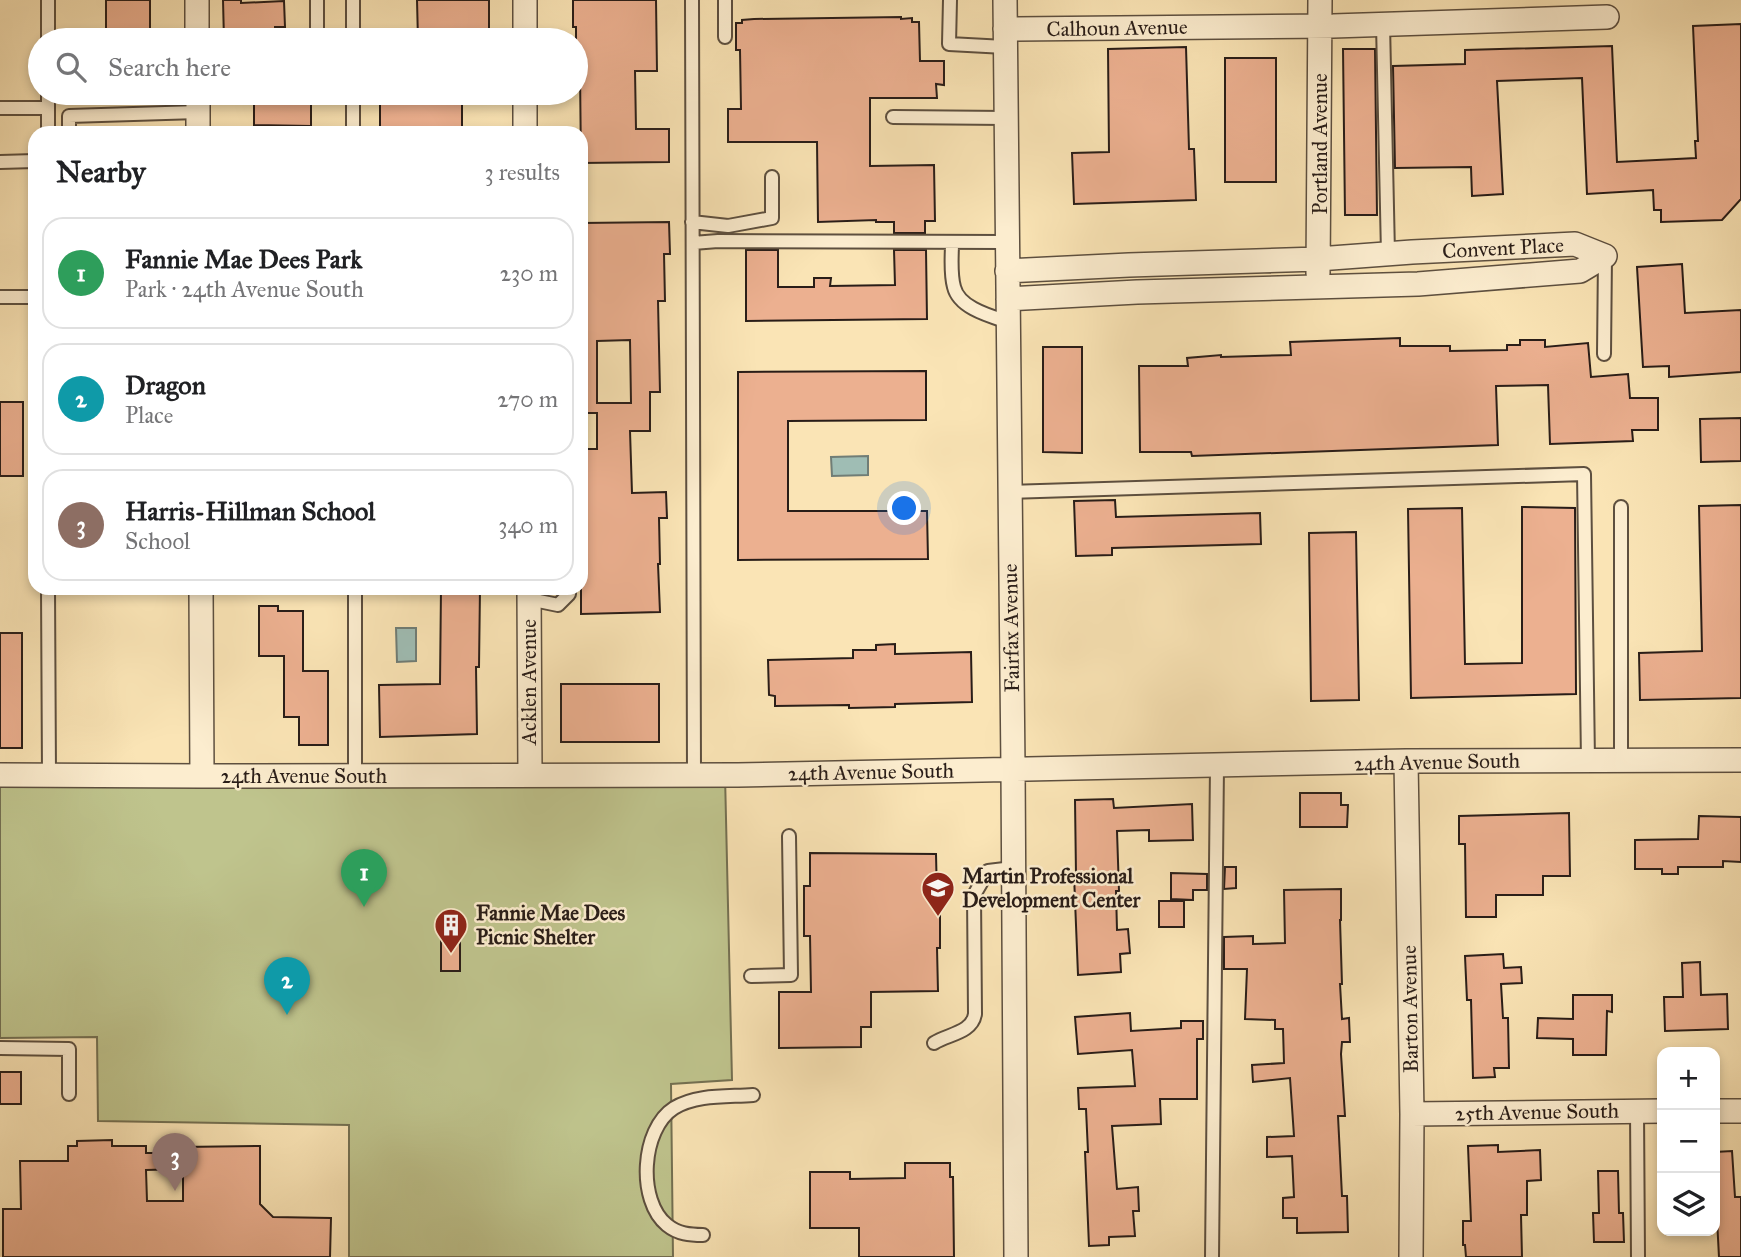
<!DOCTYPE html>
<meta charset="utf-8">
<style>
:root{--surface:#fff;--page:#f2f2f2;--text:#202124;--muted:#757577;--line:#e0e0e0;--accent:#ea580c}
body{margin:0;font-family:"IM FELL Great Primer",serif;background:var(--page);color:var(--text)}
.controls{position:absolute;right:21px;bottom:21px;display:grid;overflow:hidden;border-radius:14px;box-shadow:0 4px 10px #0003}
.controls button{width:63px;height:63px;display:grid;place-items:center;padding:0;border:0;border-bottom:2px solid var(--line);background:var(--surface);color:var(--text);font:35px sans-serif}
.you{position:absolute;left:905px;top:509px;width:24px;height:24px;margin:-18px;border:5px solid #fff;border-radius:50%;background:#1a73e8;box-shadow:0 0 0 10px #1a73e833}
.badge{display:grid;place-items:center;width:46px;height:46px;border-radius:50%;background:var(--accent);color:#fff;font-size:23px;font-weight:700}
.pin{position:absolute;translate:-50% -58px;filter:drop-shadow(0 2px 4px #0008)}
.pin::after{content:'';position:absolute;top:37px;width:24px;height:21px;background:inherit;clip-path:polygon(0 0,100% 0,50% 100%)}
.list{margin:0;padding:0;list-style:none}
h2{display:flex;justify-content:space-between;align-items:center;height:91px;margin:0;padding:0 28px;font-size:30px}
h2 small{font-size:23px;font-weight:400;color:var(--muted)}
.list li{display:grid;grid-template-columns:46px 1fr auto;gap:21px;align-items:center;box-sizing:border-box;height:112px;margin:0 14px 14px;padding:0 14px;border:2px solid var(--line);border-radius:21px}
.list b{display:block;font-size:26px;white-space:nowrap}
.list p{margin:0;font-size:23px;white-space:nowrap;color:var(--muted)}
.list em{font-size:23px;font-style:normal;color:var(--muted)}
.icon{flex:none;width:38px;height:38px;fill:none;stroke:currentColor;stroke-width:2;stroke-linecap:round;stroke-linejoin:round}
.map{position:relative;flex:none;width:1741px;height:1257px;overflow:hidden}
.search{position:absolute;background:var(--surface);box-shadow:0 4px 10px #0003;left:28px;top:28px;width:560px;height:77px;display:flex;align-items:center;gap:18px;box-sizing:border-box;padding:0 24px;border-radius:38px;color:var(--muted);font-size:26px}
.panel{position:absolute;background:var(--surface);box-shadow:0 4px 10px #0003;left:28px;top:126px;width:560px;height:469px;border-radius:21px}
.map>svg:first-child{display:block}
.green{fill:#bfc48d;stroke:#747052;stroke-width:2}
.water{fill:#9fbdb4;stroke:#707d76;stroke-width:2}
.building{fill:#ecb090;stroke:#291d18;stroke-width:2;fill-rule:evenodd}
.lines{fill:none;stroke-linecap:round;stroke-linejoin:round}
.service-casing{stroke:#5d4f3f;stroke-width:16}
.minor-casing{stroke:#5d4f3f;stroke-width:26}
.service{stroke:#fcedcf;stroke-width:12}
.minor{stroke:#fcedcf;stroke-width:23}
.labels{text-anchor:middle;dominant-baseline:central;stroke-width:5;stroke-linejoin:round;paint-order:stroke}
.street-label{font-size:21px;fill:#291d18;stroke:#fcedcf}
.poi-label{font-size:21px;font-weight:bold;fill:#291d18;stroke:#fcedcf;text-anchor:start}
</style>
<div class="map">
<svg width="1741" height="1257" viewBox="0 0 1741 1257">
<rect width="100%" height="100%" fill="#fae4b5"/>
<filter id="stains"><feTurbulence type="fractalNoise" baseFrequency=".00286" numOctaves="4"/><feColorMatrix values="0 0 0 0 .2 0 0 0 0 .09 0 0 0 0 .02 0 0 0 .5 -.17"/></filter>
<radialGradient id="worn" r=".72"><stop offset=".6" stop-color="#630" stop-opacity="0"/><stop offset="1" stop-color="#630" stop-opacity=".3"/></radialGradient>
<path class="green" d="M 0,775 L 725,775 L 732,1080 L 671,1084 L 673,1257 L 349,1257 L 349,1125 L 98,1121 L 97,1037 L 0,1038 Z"/>
<path class="water" d="M 868,456 L 868,475 L 832,476 L 831,457 Z
M 396,628 L 416,628 L 416,661 L 397,662 Z"/>
<path class="building" d="M 106,0 L 150,0 L 150,40 L 106,40 Z
M 223,0 L 241,0 L 241,3 L 284,1 L 285,27 L 275,27 L 275,39 L 224,40 Z
M 417,0 L 489,0 L 489,31 L 483,31 L 484,40 L 418,40 Z
M 573,0 L 656,0 L 657,71 L 635,71 L 636,129 L 669,129 L 669,162 L 581,163 L 580,72 L 576,72 L 576,27 L 573,27 Z
M 901,17 L 901,19 L 912,18 L 912,22 L 919,22 L 920,61 L 944,61 L 944,85 L 936,84 L 937,98 L 870,98 L 870,166 L 934,165 L 935,221 L 925,221 L 925,233 L 894,233 L 894,222 L 876,222 L 876,220 L 818,222 L 817,142 L 728,142 L 728,109 L 741,109 L 740,50 L 736,50 L 736,23 L 742,23 L 742,20 L 754,19 Z
M 1741,24 L 1741,199 L 1722,220 L 1661,222 L 1661,210 L 1654,210 L 1653,190 L 1587,194 L 1582,78 L 1497,81 L 1503,194 L 1472,196 L 1471,167 L 1395,168 L 1393,66 L 1465,64 L 1465,50 L 1612,46 L 1617,162 L 1696,158 L 1695,141 L 1698,141 L 1693,26 Z
M 1186,47 L 1189,149 L 1194,149 L 1196,200 L 1074,204 L 1072,153 L 1109,152 L 1108,49 Z
M 1343,49 L 1375,49 L 1377,215 L 1345,215 Z
M 1225,58 L 1276,58 L 1276,182 L 1225,182 Z
M 380,93 L 462,93 L 462,133 L 380,133 Z
M 254,96 L 311,96 L 311,126 L 254,125 Z
M 669,222 L 670,254 L 664,254 L 665,301 L 658,301 L 660,392 L 650,392 L 650,431 L 630,431 L 632,493 L 666,492 L 667,518 L 659,518 L 660,564 L 658,564 L 660,612 L 581,614 L 581,449 L 597,449 L 597,413 L 581,413 L 581,223 ZM 630,340 L 631,403 L 597,403 L 597,341 Z
M 746,250 L 778,250 L 778,287 L 814,287 L 814,278 L 831,278 L 830,286 L 895,285 L 894,250 L 926,250 L 927,319 L 746,321 Z
M 1682,264 L 1685,313 L 1741,310 L 1741,372 L 1669,377 L 1669,366 L 1643,367 L 1637,267 Z
M 1400,338 L 1400,346 L 1450,346 L 1450,351 L 1507,350 L 1507,345 L 1520,345 L 1520,340 L 1545,340 L 1545,347 L 1588,343 L 1591,377 L 1628,374 L 1630,398 L 1658,398 L 1658,430 L 1632,430 L 1633,441 L 1550,444 L 1548,385 L 1496,386 L 1498,445 L 1192,456 L 1191,452 L 1140,452 L 1139,366 L 1188,366 L 1187,358 L 1221,355 L 1221,357 L 1291,355 L 1290,342 Z
M 1043,347 L 1082,347 L 1082,453 L 1043,452 Z
M 926,371 L 926,420 L 788,421 L 788,511 L 927,511 L 928,559 L 738,560 L 738,372 Z
M 0,402 L 23,402 L 23,476 L 0,476 Z
M 1741,418 L 1741,461 L 1701,462 L 1700,419 Z
M 1115,500 L 1116,517 L 1260,513 L 1261,544 L 1112,548 L 1112,555 L 1076,556 L 1074,501 Z
M 1741,505 L 1741,698 L 1640,700 L 1639,653 L 1702,651 L 1699,506 Z
M 1522,507 L 1575,508 L 1576,694 L 1411,698 L 1408,509 L 1462,508 L 1465,664 L 1522,663 Z
M 1356,532 L 1359,700 L 1311,701 L 1309,533 Z
M 441,588 L 480,588 L 479,667 L 476,667 L 477,734 L 380,737 L 379,685 L 440,684 Z
M 259,606 L 278,606 L 278,611 L 303,611 L 303,671 L 328,671 L 328,745 L 299,745 L 299,717 L 284,717 L 284,656 L 259,656 Z
M 0,633 L 22,633 L 22,748 L 0,748 Z
M 895,644 L 895,654 L 971,652 L 972,702 L 895,704 L 895,707 L 849,708 L 849,705 L 775,706 L 775,696 L 769,695 L 768,660 L 853,658 L 853,650 L 876,650 L 876,645 Z
M 561,684 L 659,684 L 659,742 L 561,742 Z
M 1300,793 L 1341,793 L 1341,805 L 1348,805 L 1347,827 L 1300,827 Z
M 1113,799 L 1114,808 L 1192,804 L 1193,840 L 1149,841 L 1149,830 L 1117,831 L 1119,891 L 1116,891 L 1117,930 L 1128,929 L 1130,953 L 1120,954 L 1121,972 L 1078,975 L 1074,875 L 1076,875 L 1075,800 Z
M 1569,813 L 1570,876 L 1543,876 L 1543,895 L 1496,895 L 1496,917 L 1466,917 L 1465,844 L 1459,844 L 1459,816 Z
M 1699,816 L 1741,817 L 1741,862 L 1723,861 L 1723,867 L 1678,867 L 1678,874 L 1662,874 L 1662,869 L 1635,869 L 1635,840 L 1698,839 Z
M 810,853 L 936,854 L 937,897 L 940,897 L 940,948 L 937,948 L 938,991 L 871,992 L 871,1027 L 861,1027 L 861,1047 L 779,1048 L 779,992 L 811,992 L 810,936 L 804,936 L 804,886 L 810,886 Z
M 1225,867 L 1236,867 L 1236,888 L 1224,889 Z
M 1171,873 L 1207,874 L 1207,890 L 1193,890 L 1193,900 L 1171,899 Z
M 1341,889 L 1341,920 L 1340,920 L 1342,984 L 1340,984 L 1342,1019 L 1349,1018 L 1350,1042 L 1342,1042 L 1341,1054 L 1345,1116 L 1338,1116 L 1342,1196 L 1347,1196 L 1348,1232 L 1297,1233 L 1297,1218 L 1283,1218 L 1283,1198 L 1294,1197 L 1292,1156 L 1267,1157 L 1267,1137 L 1294,1136 L 1290,1078 L 1253,1082 L 1252,1065 L 1284,1063 L 1283,1029 L 1275,1029 L 1275,1020 L 1245,1019 L 1247,969 L 1224,969 L 1224,937 L 1253,936 L 1253,944 L 1285,943 L 1284,890 Z
M 1159,901 L 1184,901 L 1184,927 L 1159,927 Z
M 441,938 L 460,939 L 460,971 L 441,971 Z
M 1503,954 L 1504,968 L 1521,967 L 1522,983 L 1501,984 L 1503,1018 L 1508,1018 L 1509,1068 L 1494,1068 L 1495,1077 L 1473,1078 L 1471,1000 L 1467,1000 L 1465,956 Z
M 1700,962 L 1701,995 L 1727,994 L 1728,1029 L 1665,1031 L 1664,997 L 1683,997 L 1682,963 Z
M 1573,995 L 1612,995 L 1612,1012 L 1607,1011 L 1606,1055 L 1573,1055 L 1573,1039 L 1537,1038 L 1538,1018 L 1573,1019 Z
M 1130,1013 L 1131,1031 L 1181,1028 L 1181,1021 L 1203,1021 L 1203,1039 L 1197,1039 L 1197,1099 L 1160,1099 L 1161,1124 L 1112,1126 L 1117,1189 L 1138,1187 L 1139,1211 L 1133,1211 L 1135,1236 L 1109,1237 L 1109,1245 L 1089,1246 L 1085,1152 L 1088,1152 L 1086,1109 L 1079,1109 L 1078,1088 L 1135,1086 L 1132,1050 L 1078,1054 L 1075,1017 Z
M 0,1072 L 21,1072 L 21,1104 L 0,1104 Z
M 112,1140 L 112,1146 L 146,1146 L 146,1153 L 182,1153 L 182,1147 L 260,1146 L 260,1204 L 273,1217 L 331,1218 L 330,1257 L 3,1257 L 3,1209 L 21,1209 L 20,1161 L 68,1161 L 68,1146 L 77,1146 L 77,1141 ZM 183,1169 L 183,1201 L 147,1201 L 146,1170 Z
M 1498,1145 L 1498,1152 L 1540,1150 L 1541,1180 L 1527,1181 L 1527,1215 L 1521,1215 L 1522,1257 L 1466,1257 L 1465,1245 L 1463,1245 L 1463,1221 L 1471,1221 L 1468,1146 Z
M 1732,1151 L 1735,1197 L 1741,1197 L 1741,1257 L 1719,1257 L 1715,1181 L 1715,1152 Z
M 905,1163 L 950,1163 L 950,1177 L 953,1177 L 954,1257 L 859,1257 L 859,1228 L 810,1228 L 810,1172 L 850,1172 L 850,1179 L 905,1178 Z
M 1598,1171 L 1618,1171 L 1619,1213 L 1623,1213 L 1624,1242 L 1594,1242 L 1593,1213 L 1599,1213 Z"/>
<g class="lines">
<defs>
<path id="service" d="M 692,0 L 694,775
M 725,0 L 725,37
M 950,0 L 949,44 L 1005,47
M 1383,24 L 1388,254
M 48,40 L 48,0
M 317,40 L 317,0
M 353,40 L 353,0
M 48,93 L 48,133
M 0,108 L 48,108
M 893,117 L 1006,118
M 69,133 L 69,116 L 198,112
M 353,133 L 353,93
M 0,162 L 35,161
M 692,222 L 728,226 L 772,218 L 772,177
M 952,242 C 952,256 950,273 954,287 C 959,308 990,316 1008,322
M 693,243 L 718,241 L 1007,242
M 0,297 L 35,297
M 1604,354 L 1605,256
M 1009,492 L 1584,474 L 1588,761
M 48,588 L 49,775
M 355,588 L 355,776
M 529,599 L 558,605 L 569,594 L 569,588
M 1621,761 L 1621,507
M 751,976 L 791,975 L 789,836
M 934,1043 C 948,1034 972,1033 975,1014 L 974,895 L 988,871 L 1013,868
M 0,1048 L 69,1049 L 69,1094
M 1637,1111 L 1638,1257
M 703,1235 C 690,1235 678,1234 667,1225 C 637,1201 641,1129 674,1108 C 697,1094 728,1097 753,1095
M 1212,1257 L 1217,766"/>
<path id="minor" d="M 197,0 L 197,40
M 1005,0 L 1013,768 L 1016,1257
M 1005,29 L 1333,26 L 1607,17
M 525,40 L 525,0
M 198,93 L 198,133
M 525,133 L 525,93
M 1007,271 L 1129,265 L 1318,259 L 1412,252 L 1575,244 L 1605,256
M 1318,273 L 1320,0
M 1008,299 L 1137,292 L 1418,284 L 1580,271 L 1605,256
M 201,588 L 202,776
M 529,588 L 530,775
M 1406,761 L 1412,1114 L 1411,1257
M 0,775 L 202,776 L 738,775 L 1406,761 L 1741,760
M 1715,1111 L 1741,1111
M 1412,1114 L 1662,1111"/>
</defs>
<use href="#service" class="service-casing"/>
<use href="#minor" class="minor-casing"/>
<use href="#service" class="service"/>
<use href="#minor" class="minor"/>
</g>
<defs>
<symbol id="school-pin" viewBox="-11 -11 22 30"><path d="M0 17L-7.5 6A9.5 9.5 0 1 1 7.5 6Z" fill="#8f2418" stroke="#fcedcf"/><path d="M0-5L7-2L0 1L-7-2ZM-4 1L0 2.5L4 1V4Q0 6-4 4Z" fill="#fff"/></symbol>
<symbol id="building-pin" viewBox="-11 -11 22 30"><path d="M0 17L-7.5 6A9.5 9.5 0 1 1 7.5 6Z" fill="#8f2418" stroke="#fcedcf"/><path d="M-4-6H4V6H1V3H-1V6H-4ZM-2.5-4.3h1.7v1.8h-1.7ZM.8-4.3h1.7v1.8H.8ZM-2.5-1h1.7V.8h-1.7ZM.8-1h1.7V.8H.8Z" fill="#fff"/></symbol>
</defs>
<g fill-rule="evenodd">
<use href="#school-pin" x="919" y="869" width="38" height="52"/>
<use href="#building-pin" x="432" y="906" width="38" height="52"/>
</g>
<g class="labels">
<g class="street-label">
<text transform="translate(1117 28) rotate(-1)">Calhoun Avenue</text>
<text transform="translate(1320 144) rotate(-90)">Portland Avenue</text>
<text transform="translate(1503 248) rotate(-3)">Convent Place</text>
<text transform="translate(1011 628) rotate(-91)">Fairfax Avenue</text>
<text transform="translate(529 682) rotate(-90)">Acklen Avenue</text>
<text transform="translate(1437 762) rotate(-1)">24th Avenue South</text>
<text transform="translate(871 772) rotate(-1)">24th Avenue South</text>
<text x="304" y="776">24th Avenue South</text>
<text transform="translate(1410 1009) rotate(-91)">Barton Avenue</text>
<text transform="translate(1537 1112) rotate(-1)">25th Avenue South</text>
</g>
<g class="poi-label">
<text x="962" y="876">Martin Professional<tspan x="962" dy="24">Development Center</tspan></text>
<text x="476" y="913">Fannie Mae Dees<tspan x="476" dy="24">Picnic Shelter</tspan></text>
</g>
</g>
<rect width="100%" height="100%" filter="url(#stains)"/>
<rect width="100%" height="100%" fill="url(#worn)"/>
</svg>
<div class="controls">
<button>+</button>
<button>−</button>
<button><svg class="icon" aria-label="layers" viewBox="0 0 24 24"><path d="M12 4l9 5-9 5-9-5zM3 14l9 5 9-5"/></svg></button>
</div>
<div class="you"></div>
<div class="pin badge" style="left:364px;top:907px;background:#2e9e5b">1</div>
<div class="pin badge" style="left:287px;top:1015px;background:#0f9aa8">2</div>
<div class="pin badge" style="left:175px;top:1191px;background:#8d6e63">3</div>
<div class="search"><svg class="icon" aria-label="search" viewBox="0 0 24 24"><circle cx="10" cy="10" r="6"/><path d="M15 15l6 6"/></svg>Search here</div>
<section class="panel">
<h2>Nearby<small>3 results</small></h2>
<ul class="list">
<li><span class="badge" style="background:#2e9e5b">1</span><div><b>Fannie Mae Dees Park</b><p>Park · 24th Avenue South</p></div><em>230 m</em></li>
<li><span class="badge" style="background:#0f9aa8">2</span><div><b>Dragon</b><p>Place</p></div><em>270 m</em></li>
<li><span class="badge" style="background:#8d6e63">3</span><div><b>Harris-Hillman School</b><p>School</p></div><em>340 m</em></li>
</ul>
</section>
</div>
